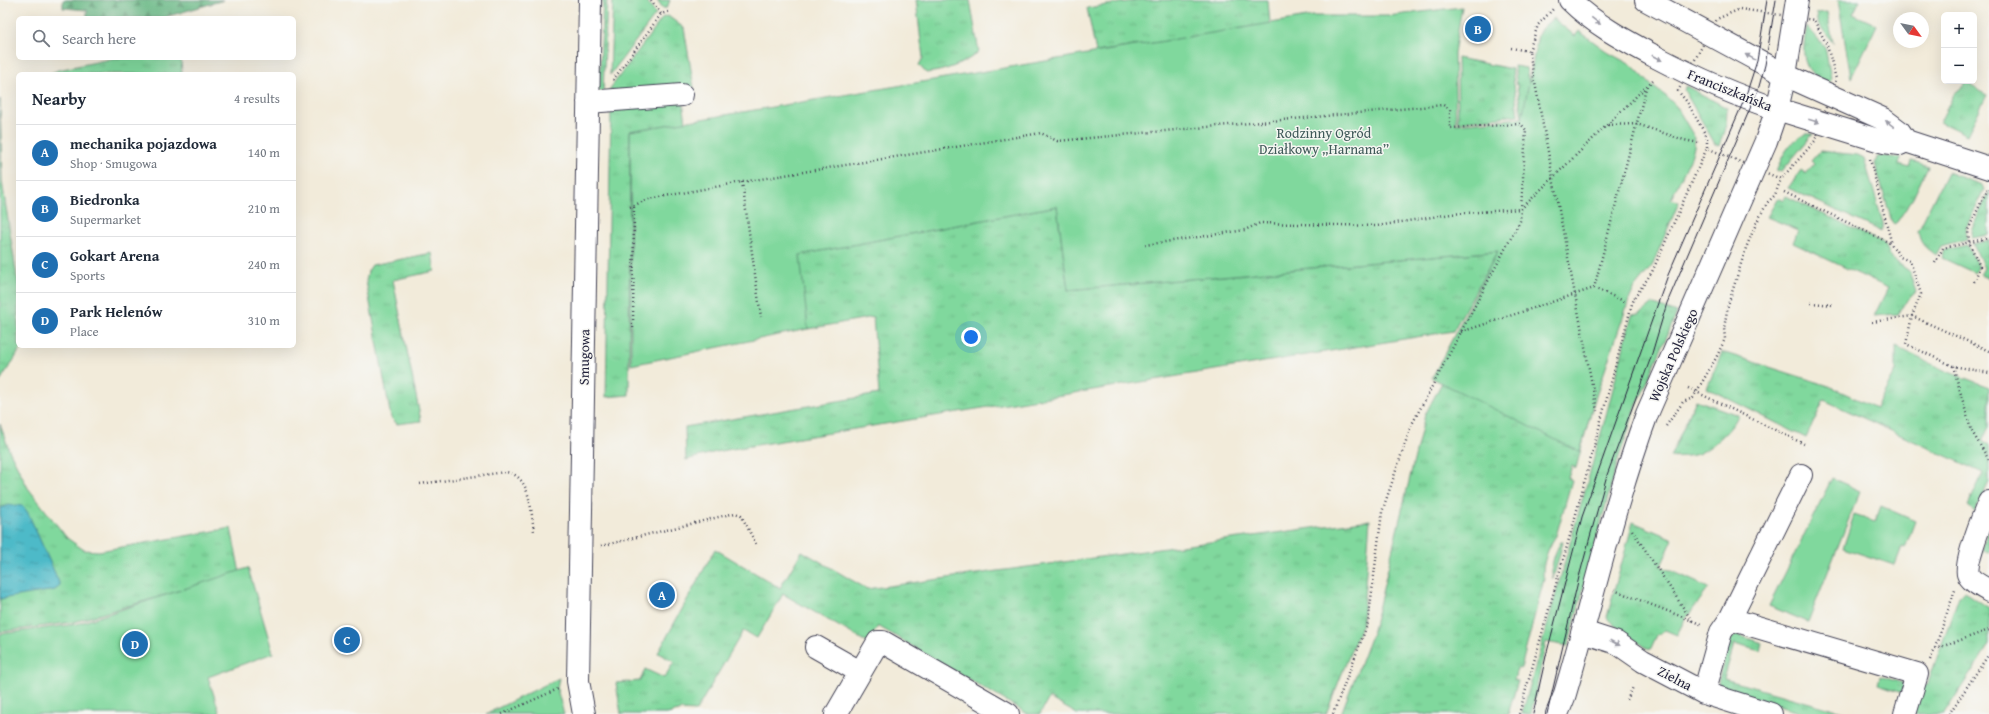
<!DOCTYPE html>
<meta charset="utf-8">
<style>
:root{--surface:#fff;--page:#f6f6f7;--text:#1f2937;--muted:#747a83;--line:#e0e1e3;--accent:#1f6fb2}
body{margin:0;font-family:"Gentium Book Plus",serif;background:var(--page);color:var(--text)}
.controls{position:absolute;right:12px;top:12px;display:grid;overflow:hidden;border-radius:6px;box-shadow:0 4px 16px #0002}
.controls button{width:36px;height:36px;display:grid;place-items:center;padding:0;border:0;border-bottom:1px solid var(--line);background:var(--surface);color:var(--text);font:20px sans-serif}
.compass{position:absolute;left:1893px;top:12px;width:36px;height:36px;border-radius:50%;background:var(--surface);box-shadow:0 4px 16px #0002;rotate:123deg}
.you{position:absolute;left:971px;top:337px;width:14px;height:14px;margin:-10px;border:3px solid #fff;border-radius:50%;background:#1a73e8;box-shadow:0 0 0 6px #1a73e833}
.badge{display:grid;place-items:center;width:26px;height:26px;border-radius:50%;background:var(--accent);color:#fff;font-size:13px;font-weight:700}
.pin{position:absolute;translate:-50% -50%;border:2px solid #fff;box-shadow:0 1px 4px #0006}
.list{margin:0;padding:0;list-style:none}
h2{display:flex;justify-content:space-between;align-items:center;height:52px;margin:0;padding:0 16px;font-size:17px}
h2 small{font-size:13px;font-weight:400;color:var(--muted)}
.list li{display:grid;grid-template-columns:26px 1fr auto;gap:12px;align-items:center;box-sizing:border-box;height:56px;padding:0 16px;border-top:1px solid var(--line)}
.list b{display:block;font-size:15px;white-space:nowrap}
.list p{margin:0;font-size:13px;white-space:nowrap;color:var(--muted)}
.list em{font-size:13px;font-style:normal;color:var(--muted)}
.icon{flex:none;width:22px;height:22px;fill:none;stroke:currentColor;stroke-width:2;stroke-linecap:round;stroke-linejoin:round}
.map{position:relative;flex:none;width:1989px;height:714px;overflow:hidden}
.search{position:absolute;background:var(--surface);box-shadow:0 4px 16px #0002;left:16px;top:16px;width:280px;height:44px;display:flex;align-items:center;gap:10px;box-sizing:border-box;padding:0 14px;border-radius:6px;color:var(--muted);font-size:15px}
.panel{position:absolute;background:var(--surface);box-shadow:0 4px 16px #0002;left:16px;top:72px;width:280px;height:276px;border-radius:6px}
.map>svg:first-child{display:block}
.grass{fill:url(#grass-tufts);stroke:#517d6c}
.forest{fill:url(#forest-firs);stroke:#456d60}
.green{fill:#80d89d;stroke:#517d6c}
.water{fill:url(#water-ripples);stroke:#386e82}
.lines{fill:none;stroke-linecap:round;stroke-linejoin:round}
.minor-casing{stroke:#414053;stroke-width:24}
.major-casing{stroke:#414053;stroke-width:24}
.path{stroke:#414053;stroke-width:2.5;stroke-dasharray:1 3;stroke-linecap:butt}
.minor{stroke:#fff;stroke-width:22}
.major{stroke:#fff;stroke-width:22}
.tram{stroke:#22223b;stroke-width:1}
.oneway{fill:#9c9ca7}
.labels{text-anchor:middle;dominant-baseline:central;stroke-width:3;stroke-linejoin:round;paint-order:stroke}
.street-label{font-size:14px;fill:#22223b;stroke:#f6f6f2}
.park-label{font-size:14px;fill:#3e5958;stroke:#f6f6f2}
</style>
<div class="map">
<svg width="1989" height="714" viewBox="0 0 1989 714">
<defs>
<pattern id="grass-tufts" width="24" height="20" patternUnits="userSpaceOnUse"><rect width="24" height="20" fill="#80d89d"/><path d="M3 7l-1-3M5 7V3M7 7l1-3M15 17l-1-3M17 17v-4M19 17l1-3" fill="none" stroke="#6eb988"/></pattern>
<pattern id="forest-firs" width="22" height="20" patternUnits="userSpaceOnUse"><rect width="22" height="20" fill="#68b884"/><path d="M5 1l3.5 6h-7zM16 11l3.5 6h-7z" fill="#55956d"/></pattern>
<pattern id="water-ripples" width="26" height="14" patternUnits="userSpaceOnUse"><rect width="26" height="14" fill="#4ebac8"/><path d="M2 4q2-2 4 0t4 0M15 11q2-2 4 0t4 0" fill="none" stroke="#4097a4"/></pattern>
</defs>
<rect width="100%" height="100%" fill="#f6f6f2"/>
<filter id="ink" filterUnits="userSpaceOnUse"><feTurbulence type="fractalNoise" baseFrequency=".025" numOctaves="2"/><feDisplacementMap in="SourceGraphic" scale="8" xChannelSelector="R" yChannelSelector="G"/><feConvolveMatrix kernelMatrix="1 2 1 2 8 2 1 2 1" color-interpolation-filters="sRGB"/></filter>
<filter id="wash" filterUnits="userSpaceOnUse"><feTurbulence type="fractalNoise" baseFrequency=".012" numOctaves="4" result="noise"/><feDisplacementMap in="SourceGraphic" scale="16" xChannelSelector="R" yChannelSelector="G"/><feGaussianBlur stdDeviation="0.9" result="paint"/><feColorMatrix in="noise" values="0 0 0 0 0 0 0 0 0 0 0 0 0 0 0 0 0 1.4 0 .05"/><feComposite in="paint" operator="in"/></filter>
<g filter="url(#wash)">
<rect width="100%" height="100%" fill="#f2ebda"/>
<path class="grass" d="M 603,0 L 607,0 L 603,92 L 599,91 Z
M 613,0 L 646,0 L 656,14 L 610,75 Z
M 657,0 L 670,0 L 667,8 L 663,8 Z
M 916,0 L 970,0 L 979,52 C 963,64 946,71 926,73 L 919,65 L 923,58 Z
M 1140,0 L 1268,0 L 1270,25 L 1096,52 L 1087,8 Z
M 1838,0 L 1860,0 L 1853,14 L 1877,25 L 1851,78 Z
M 1827,12 L 1833,43 L 1817,22 L 1817,13 Z
M 668,16 L 684,28 L 694,88 L 681,91 L 609,90 L 663,17 Z
M 1807,26 L 1825,47 L 1831,78 L 1830,82 C 1799,74 1802,51 1807,26 Z
M 115,58 L 181,58 L 182,74 L 49,74 L 58,70 Z
M 1457,58 L 1512,69 L 1518,115 L 1458,122 Z
M 1514,66 L 1526,68 L 1592,408 L 1576,468 L 1572,466 L 1568,478 L 1572,480 L 1556,536 C 1549,545 1540,568 1544,579 L 1521,668 L 1517,668 L 1514,680 L 1518,681 L 1508,714 L 1341,714 L 1373,630 L 1425,415 L 1525,223 L 1522,118 Z
M 1969,81 L 1979,91 L 1987,95 L 1967,135 L 1940,122 L 1954,94 Z
M 1686,86 L 1727,108 L 1726,125 L 1719,146 L 1715,144 L 1684,90 Z
M 0,99 L 2,181 L 18,284 L 18,346 L 21,346 C 16,360 6,369 0,382 Z
M 683,101 L 686,122 L 630,131 L 629,395 L 606,397 L 611,107 Z
M 1806,134 L 1813,134 L 1782,171 L 1776,172 C 1783,155 1788,142 1806,134 Z
M 1820,151 L 1858,155 L 1864,158 L 1883,223 L 1883,228 L 1881,231 L 1788,188 L 1801,170 L 1806,174 L 1814,164 L 1811,161 Z
M 1882,156 L 1900,158 L 1899,164 L 1910,167 L 1912,161 L 1928,166 L 1913,198 L 1897,222 L 1894,224 L 1892,222 L 1875,164 L 1877,157 Z
M 1947,172 L 1982,185 L 1984,190 L 1965,230 L 1967,239 L 1941,246 L 1936,255 C 1925,248 1920,244 1918,231 Z
M 1989,192 L 1989,235 L 1972,238 L 1971,231 Z
M 1786,196 L 1885,244 L 1891,258 L 1909,271 L 1916,292 L 1904,304 L 1898,314 L 1874,316 L 1888,288 L 1793,243 L 1798,230 L 1767,217 L 1778,198 L 1783,201 Z
M 1057,206 L 1068,290 L 1498,251 L 1453,331 L 720,451 L 686,460 L 685,427 L 879,394 L 873,317 L 808,329 L 799,255 Z
M 1989,240 L 1989,279 L 1980,275 L 1984,268 L 1973,244 Z
M 1967,245 L 1978,267 L 1975,273 L 1942,258 L 1945,250 Z
M 432,253 L 435,271 L 393,280 L 421,421 L 397,424 L 391,418 L 366,281 L 368,271 L 372,265 Z
M 1652,304 L 1677,313 L 1635,410 L 1618,460 L 1568,646 L 1546,642 L 1531,714 L 1522,714 L 1605,419 L 1632,315 L 1640,314 Z
M 1896,347 L 1946,371 L 1989,387 L 1989,427 L 1982,441 L 1989,445 L 1989,482 L 1975,512 L 1968,506 L 1983,473 L 1824,400 L 1806,438 L 1707,388 L 1722,352 L 1829,386 L 1876,408 L 1896,371 Z
M 1696,400 L 1738,415 C 1734,428 1710,449 1698,454 C 1689,457 1679,456 1670,457 Z
M 0,424 L 9,450 L 28,488 L 67,538 L 84,550 L 99,551 L 231,528 L 240,573 L 74,622 L 0,632 Z
M 1370,520 L 1362,623 L 1326,714 L 1077,714 L 1049,698 L 1040,714 L 1028,714 L 878,626 L 868,643 L 783,594 L 757,638 L 743,631 L 696,711 L 681,710 L 667,714 L 621,714 L 616,683 L 640,681 L 645,669 L 664,678 L 674,662 L 658,653 L 715,549 L 780,588 L 802,551 L 867,589 Z
M 1633,522 L 1673,539 L 1661,566 L 1709,588 L 1684,621 L 1677,635 L 1665,630 L 1657,635 L 1650,650 C 1641,644 1609,624 1607,617 Z
M 1989,526 L 1989,553 L 1983,550 L 1977,566 Z
M 1561,542 L 1563,542 L 1553,579 C 1550,567 1554,553 1561,542 Z
M 1964,591 L 1989,608 L 1989,645 L 1944,714 L 1913,714 L 1921,689 L 1928,683 L 1959,596 Z
M 1737,635 L 1762,643 L 1760,651 L 1734,644 L 1724,679 L 1849,714 L 1805,714 L 1721,689 L 1718,682 L 1730,639 Z
M 1880,676 L 1906,684 L 1902,692 L 1878,684 Z"/>
<path class="forest" d="M 63,0 L 224,0 L 162,18 L 87,18 L 87,10 L 63,8 Z"/>
<path class="green" d="M 1462,7 L 1454,53 L 1456,124 L 1522,118 L 1538,35 L 1541,29 L 1553,18 L 1575,36 L 1579,31 L 1609,53 L 1633,66 L 1652,86 L 1667,97 L 1676,106 L 1695,138 L 1694,147 L 1691,157 L 1671,199 L 1679,202 L 1652,266 L 1635,287 L 1629,300 L 1592,408 L 1580,452 L 1432,378 L 1498,251 L 1068,290 L 1057,206 L 800,255 L 808,329 L 631,365 L 630,131 L 1313,16 L 1388,16 Z
M 1832,478 L 1860,491 L 1808,622 L 1769,606 Z
M 1881,506 L 1915,521 L 1905,548 L 1901,547 L 1894,565 L 1843,548 L 1854,515 L 1875,522 Z
M 248,568 L 273,653 L 208,677 L 220,714 L 0,714 L 0,634 L 77,624 Z
M 559,678 L 557,689 L 564,714 L 486,714 Z"/>
<path class="water" d="M 9,505 L 23,506 L 28,513 L 58,580 L 60,586 L 55,590 L 0,599 L 0,508 Z"/>
</g>
<g filter="url(#ink)">
<g class="lines">
<defs>
<path id="minor" d="M 1785,75 L 1883,119 L 1899,131 L 1906,141
M 588,102 L 682,95
M 1777,109 L 1884,142 L 1900,144 L 1906,141 L 1989,168
M 1989,502 C 1984,514 1964,563 1968,574 C 1970,581 1983,587 1989,591
M 1730,619 L 1801,475
M 1583,632 L 1617,643 L 1643,661 L 1704,693 L 1771,714
M 816,647 L 860,672
M 1704,693 L 1721,632 L 1730,619 L 1917,674 L 1905,714
M 584,714 L 578,681 L 590,0
M 836,714 L 878,642 L 883,642 L 1008,714"/>
<path id="major" d="M 1570,0 C 1594,24 1624,40 1654,56 C 1694,77 1734,95 1777,109
M 1646,0 L 1785,75
M 1557,714 L 1564,697 C 1592,603 1613,506 1647,414 L 1766,141 L 1777,109 L 1785,75 L 1797,0"/>
</defs>
<use href="#minor" class="minor-casing"/>
<use href="#major" class="major-casing"/>
<path class="path" d="M 651,0 L 661,14
M 1740,9 L 1814,20 L 1827,45 L 1836,79 L 1835,85 L 1824,112 L 1815,141 L 1781,179 L 1707,148 L 1707,137 L 1687,102 L 1678,91 L 1717,19 Z
M 1511,48 L 1529,51 L 1597,411
M 1529,51 L 1538,25 L 1553,9
M 613,80 L 661,14 L 668,12
M 1608,125 L 1637,124 L 1684,140 L 1699,143
M 1870,159 L 1892,245 L 1900,257 L 1910,261 L 1921,294 L 1912,316 L 1906,344 L 1953,366 L 1989,373
M 742,182 L 761,317
M 1784,192 L 1892,244
M 630,207 L 649,199 L 742,182 L 1041,133 L 1057,141 L 1443,105 L 1450,109 L 1450,128 L 1521,124 L 1526,130 L 1521,209 L 1451,214 L 1377,226 L 1260,223 L 1245,230 L 1145,245
M 1935,263 L 1943,248 L 1989,238
M 1974,282 L 1980,267 L 1969,242 L 1968,230 L 1988,188
M 1594,288 L 1626,302
M 1811,303 L 1833,305
M 1872,322 L 1912,316 L 1989,351
M 633,328 L 634,206
M 1461,332 L 1594,288 L 1646,88
M 1953,366 L 1971,430 L 1989,460
M 1688,388 L 1804,444
M 1666,426 L 1683,402 L 1693,398 L 1716,358 L 1725,339 L 1724,328 L 1728,305 L 1746,248 L 1756,224 L 1767,203 L 1775,195 L 1781,179
M 420,484 L 505,472 C 531,474 531,512 534,532
M 1632,530 L 1692,621
M 601,546 L 735,513 L 741,515 L 756,544
M 1614,590 L 1703,625
M 1935,648 L 1955,590
M 1930,660 L 1935,649 L 1989,630
M 1627,700 L 1633,687
M 502,714 L 558,689
M 1333,714 L 1368,623 L 1382,512 L 1411,426 L 1520,221 L 1521,209 L 1653,80
M 1519,714 L 1573,525 L 1632,304 L 1635,297 L 1652,272 L 1707,148
M 1949,714 L 1989,654"/>
<use href="#minor" class="minor"/>
<use href="#major" class="major"/>
<path class="tram" d="M 1533,714 L 1546,656 L 1582,517 L 1668,275 L 1745,98 L 1757,61 L 1767,0
M 1547,714 L 1579,577 L 1607,475 L 1650,360 L 1667,303 L 1758,90 L 1765,65 L 1776,0"/>
</g>
<defs><path id="oneway-solid" d="M-6-.8H1V-3.2L6.5 0L1 3.2V.8H-6Z"/></defs>
<g class="oneway">
<use href="#oneway-solid" transform="translate(1596 21) rotate(38)"/>
<use href="#oneway-solid" transform="translate(1750 57) rotate(-151)"/>
<use href="#oneway-solid" transform="translate(1657 58) rotate(28)"/>
<use href="#oneway-solid" transform="translate(1814 121) rotate(17)"/>
<use href="#oneway-solid" transform="translate(1890 124) rotate(-143)"/>
<use href="#oneway-solid" transform="translate(1615 643) rotate(27)"/>
</g>
</g>
<g class="labels">
<g class="street-label">
<text transform="translate(1730 90) rotate(22)">Franciszkańska</text>
<text transform="translate(1673 355) rotate(-66)">Wojska Polskiego</text>
<text transform="translate(584 357) rotate(-89)">Smugowa</text>
<text transform="translate(1675 678) rotate(28)">Zielna</text>
</g>
<g class="park-label">
<text x="1324" y="133">Rodzinny Ogród<tspan x="1324" dy="16">Działkowy „Harnama”</tspan></text>
</g>
</g>
</svg>
<div class="controls">
<button>+</button>
<button>−</button>
</div>
<svg class="compass" viewBox="-18 -18 36 36"><path d="M0-13l5 13h-10z" fill="#e53935"/><path d="M0 13l5-13h-10z" fill="#747a83"/></svg>
<div class="you"></div>
<div class="pin badge" style="left:662px;top:595px">A</div>
<div class="pin badge" style="left:1478px;top:29px">B</div>
<div class="pin badge" style="left:347px;top:640px">C</div>
<div class="pin badge" style="left:135px;top:644px">D</div>
<div class="search"><svg class="icon" aria-label="search" viewBox="0 0 24 24"><circle cx="10" cy="10" r="6"/><path d="M15 15l6 6"/></svg>Search here</div>
<section class="panel">
<h2>Nearby<small>4 results</small></h2>
<ul class="list">
<li><span class="badge">A</span><div><b>mechanika pojazdowa</b><p>Shop · Smugowa</p></div><em>140 m</em></li>
<li><span class="badge">B</span><div><b>Biedronka</b><p>Supermarket</p></div><em>210 m</em></li>
<li><span class="badge">C</span><div><b>Gokart Arena</b><p>Sports</p></div><em>240 m</em></li>
<li><span class="badge">D</span><div><b>Park Helenów</b><p>Place</p></div><em>310 m</em></li>
</ul>
</section>
</div>
